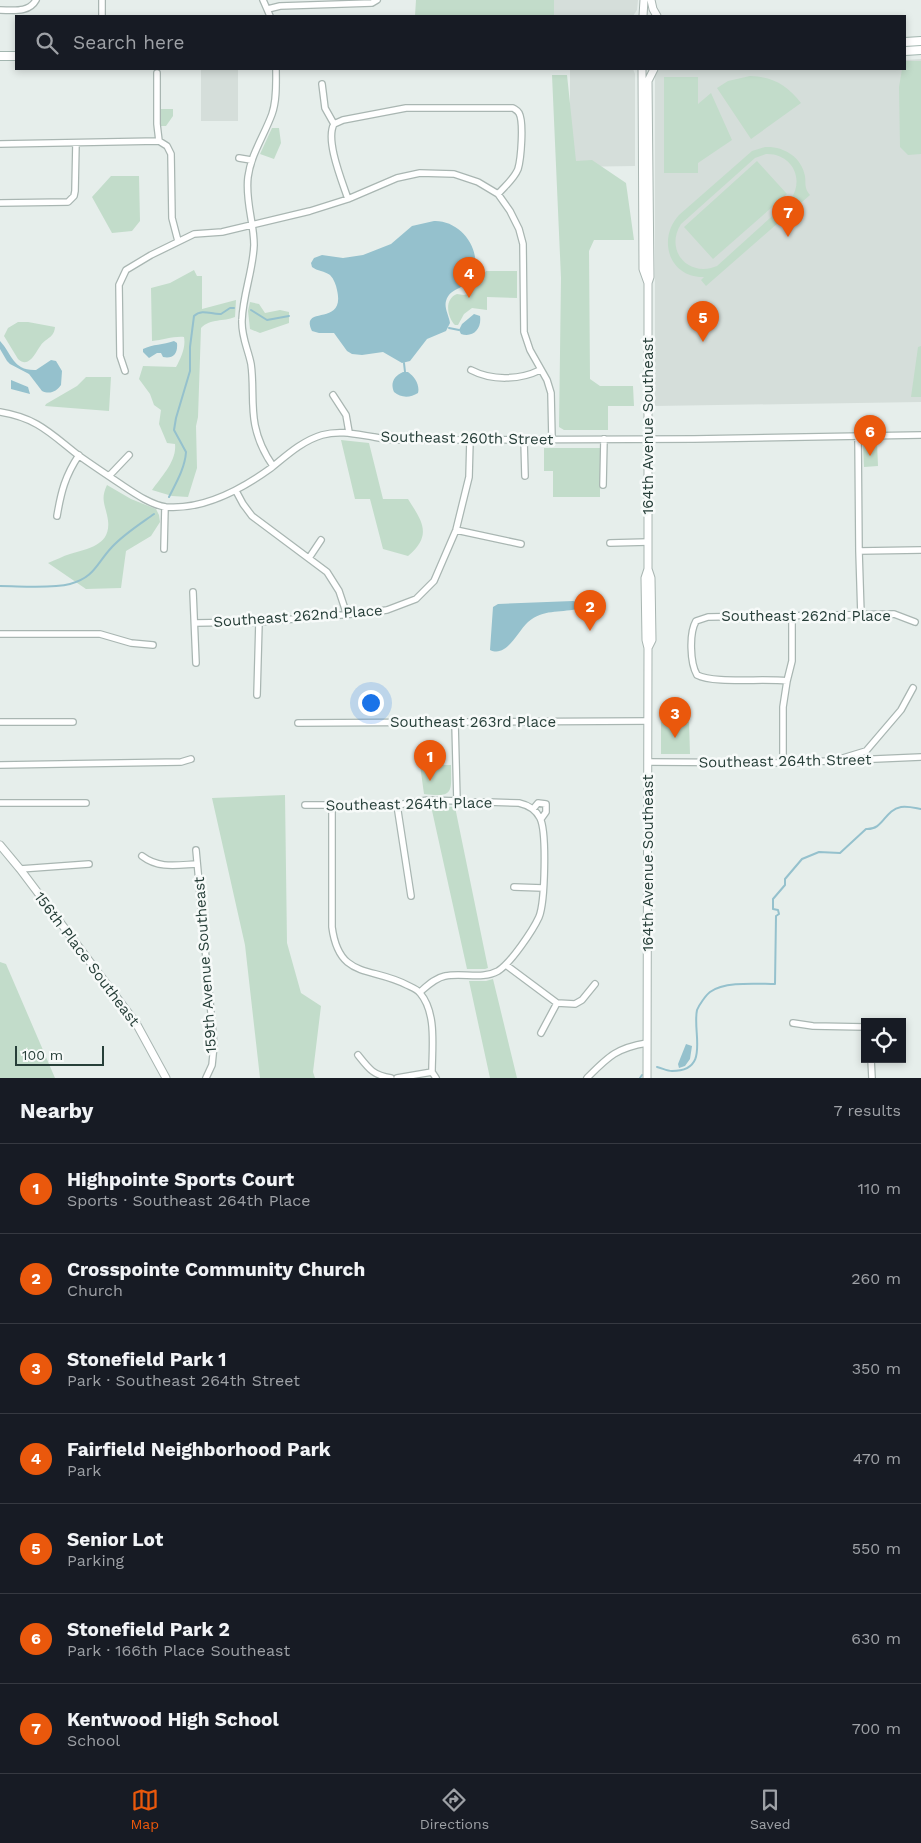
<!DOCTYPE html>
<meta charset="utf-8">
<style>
:root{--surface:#171b24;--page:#20242c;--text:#f1f3f6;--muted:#9ea1a6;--line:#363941;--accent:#ea580c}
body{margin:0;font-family:"Work Sans",sans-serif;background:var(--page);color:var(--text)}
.controls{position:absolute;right:15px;bottom:15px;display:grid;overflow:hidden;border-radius:0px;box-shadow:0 2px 8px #0003}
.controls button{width:45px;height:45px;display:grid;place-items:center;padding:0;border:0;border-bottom:1px solid var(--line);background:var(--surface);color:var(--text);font:25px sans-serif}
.scale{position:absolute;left:15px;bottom:12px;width:89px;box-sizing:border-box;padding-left:5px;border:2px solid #273f39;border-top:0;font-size:14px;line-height:18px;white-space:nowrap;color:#273f39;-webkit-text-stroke:4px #f7faf9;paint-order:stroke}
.you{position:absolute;left:370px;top:702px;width:18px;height:18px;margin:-12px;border:4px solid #fff;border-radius:50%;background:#1a73e8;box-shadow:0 0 0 8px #1a73e833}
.badge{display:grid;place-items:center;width:32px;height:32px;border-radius:50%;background:var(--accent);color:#fff;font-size:16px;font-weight:700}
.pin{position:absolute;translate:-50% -41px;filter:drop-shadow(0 1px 2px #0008)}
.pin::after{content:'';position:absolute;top:26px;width:18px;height:15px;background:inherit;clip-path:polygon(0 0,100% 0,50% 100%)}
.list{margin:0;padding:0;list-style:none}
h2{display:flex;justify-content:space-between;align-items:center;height:65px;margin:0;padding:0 20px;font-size:21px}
h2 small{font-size:16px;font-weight:400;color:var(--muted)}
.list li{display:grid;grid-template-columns:32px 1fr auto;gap:15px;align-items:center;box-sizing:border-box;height:90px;padding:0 20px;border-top:1px solid var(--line)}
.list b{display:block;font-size:19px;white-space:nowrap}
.list p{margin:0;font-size:16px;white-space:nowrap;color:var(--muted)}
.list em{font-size:16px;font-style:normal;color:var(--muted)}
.icon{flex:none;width:28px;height:28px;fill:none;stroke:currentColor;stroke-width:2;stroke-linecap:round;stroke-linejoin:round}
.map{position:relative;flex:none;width:921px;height:1078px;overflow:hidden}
.search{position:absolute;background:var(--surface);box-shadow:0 2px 8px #0003;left:15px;right:15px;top:15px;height:55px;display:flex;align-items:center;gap:12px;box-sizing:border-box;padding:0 18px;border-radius:0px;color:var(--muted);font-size:19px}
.sheet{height:695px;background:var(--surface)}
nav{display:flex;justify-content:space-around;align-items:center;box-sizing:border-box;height:70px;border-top:1px solid var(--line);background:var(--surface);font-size:14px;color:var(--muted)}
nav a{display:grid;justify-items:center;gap:2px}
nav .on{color:var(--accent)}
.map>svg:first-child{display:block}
.built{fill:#d5deda}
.green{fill:#c2dcca;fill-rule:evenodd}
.water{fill:#95c1cd}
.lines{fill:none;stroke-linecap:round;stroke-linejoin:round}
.stream{stroke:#95c1cd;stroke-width:2}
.minor-casing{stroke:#a9b6b2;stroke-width:8}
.tertiary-casing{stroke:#a9b6b2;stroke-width:9}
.secondary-casing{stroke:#a3b6b0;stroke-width:10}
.minor{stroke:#fff;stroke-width:5.5}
.tertiary{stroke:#fff;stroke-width:7}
.secondary{stroke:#fff;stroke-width:8}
.labels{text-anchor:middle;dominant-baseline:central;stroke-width:5;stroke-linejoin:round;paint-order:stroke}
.street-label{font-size:15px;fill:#273f39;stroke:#f7faf9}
</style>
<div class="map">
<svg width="921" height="1078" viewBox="0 0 921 1078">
<rect width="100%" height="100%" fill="#e6eeeb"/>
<path class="built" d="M 554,0 L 638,0 L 637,10 L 633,16 L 554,16 Z
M 921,59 L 921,402 L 655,406 L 655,72 L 661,69 L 905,69 L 905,60 Z
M 201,69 L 238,69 L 238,121 L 201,121 Z
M 570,69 L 633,69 L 635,74 L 635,166 L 570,167 Z"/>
<path class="green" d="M 416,0 L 554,0 L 554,16 L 415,16 Z
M 905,61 L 921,61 L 921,154 L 908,155 L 900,147 L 899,87 L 902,69 L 905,69 Z
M 552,75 L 567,75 L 576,161 L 592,160 L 626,183 L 634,240 L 594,240 L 589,251 L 590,379 L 600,386 L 633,386 L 634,406 L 608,406 L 608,430 L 564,430 L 559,427 L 561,278 Z
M 750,76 C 773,77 787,85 801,103 L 751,139 L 717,88 L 728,81 Z
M 664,77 L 698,77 L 698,104 L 711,93 L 732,140 L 698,163 L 698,173 L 664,173 Z
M 160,109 L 173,109 L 173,116 L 166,126 L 160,126 Z
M 272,128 L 279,128 L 281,143 L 274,159 L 260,154 Z
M 765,147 C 783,146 801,156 805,176 C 806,184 804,188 810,195 L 706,286 L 701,280 L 704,277 C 669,278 657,239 679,215 L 752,151 ZM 766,154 C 791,153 805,178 791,199 L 717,266 C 689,278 664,251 681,224 L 755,158 Z
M 757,161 L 787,194 L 713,259 L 684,227 Z
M 111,176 L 139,176 L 140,221 L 132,231 L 112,233 L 92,197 Z
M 194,270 L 197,276 L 202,276 L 202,309 L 236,300 L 235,317 C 223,322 211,318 201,328 L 198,417 L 196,426 L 197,468 L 188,497 L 172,496 L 152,490 C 161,477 177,461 175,444 L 167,443 L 159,424 L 161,410 L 154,405 L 150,394 L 139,379 L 143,366 L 176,367 C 181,358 186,347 184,337 C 174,336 163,340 152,341 L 151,288 L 170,283 Z
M 486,271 L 517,271 L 517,298 L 487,297 L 487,310 L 472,308 L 464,314 L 458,325 L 455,325 C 447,317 444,299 457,294 L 464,295 L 468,294 Z
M 250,302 L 259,304 L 265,313 L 280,310 L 289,312 L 289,323 L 260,333 L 250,329 L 248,311 Z
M 18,322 L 28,322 L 55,327 C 54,338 46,338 41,345 C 35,353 29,369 18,359 L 4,336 L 8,328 Z
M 921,346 L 921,397 L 911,397 L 918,347 Z
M 86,377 L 111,377 L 109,411 L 45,406 L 46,404 L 77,386 Z
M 341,440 L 369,443 L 383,499 L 408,499 C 422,521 433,535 408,556 L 383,549 L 370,499 L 355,499 Z
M 867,442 L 877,442 L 878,466 L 864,467 L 863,446 Z
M 544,448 L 600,448 L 600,497 L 553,497 L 553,471 L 544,471 Z
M 107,485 L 131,499 L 156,509 L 159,515 L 160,522 L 151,536 L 126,551 L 121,588 L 86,589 L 48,563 C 56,560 63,556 70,554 C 91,548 114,544 107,515 C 104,502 101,498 107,485 Z
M 661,722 L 689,722 L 690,754 L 661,754 Z
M 420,765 L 451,765 C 451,791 455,798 424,794 Z
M 285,795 L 287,943 L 301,993 L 321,1006 L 313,1072 L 315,1078 L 260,1078 L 245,945 L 212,798 Z
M 431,806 L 455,807 L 488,968 L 485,969 L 467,969 Z
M 0,962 L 6,964 L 55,1078 L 0,1078 Z
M 493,979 L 517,1078 L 490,1078 L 469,981 L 486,981 Z"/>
<path class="water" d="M 434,221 C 459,220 481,247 474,271 C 467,292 451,285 446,301 C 444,308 449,316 450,323 L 446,331 L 427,339 L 410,361 L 402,363 L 383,352 L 362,355 L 352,354 L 347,351 L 334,333 L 319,333 L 312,331 C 299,304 346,328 337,290 C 336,285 334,279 330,275 C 325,271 317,271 312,267 L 311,263 L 314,258 L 322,255 L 343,258 L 363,255 L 391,244 L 412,226 Z
M 474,314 L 480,316 C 482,329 473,338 461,334 L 459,330 L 462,324 Z
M 0,341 C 12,354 13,371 36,370 L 51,360 L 56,361 L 62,371 L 61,385 C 57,391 50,395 42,391 L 29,374 L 10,364 L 7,361 L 0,349 Z
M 174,341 L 177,343 C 178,354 173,359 163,357 L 161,353 L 157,353 L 149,358 L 143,352 L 143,349 C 153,344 163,345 174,341 Z
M 403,372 L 408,372 C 415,377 420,385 418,393 C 410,398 401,398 394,392 C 390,383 394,376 403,372 Z
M 11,380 L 28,387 L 30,394 L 11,389 Z
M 573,601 L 580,603 L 580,607 L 577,609 C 558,613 544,609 528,622 C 517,632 507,658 490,650 L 493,607 L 498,604 Z
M 686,1044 L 692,1046 L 690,1059 L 685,1066 L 679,1068 L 678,1064 Z"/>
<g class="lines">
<path class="stream" d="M 251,310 L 267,320 L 289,316
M 449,328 L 459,330
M 404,363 L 405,372
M 169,497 C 176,483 185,468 186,452 L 174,430 L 176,418 L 190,371 L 190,347 L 194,316 C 202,308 212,315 221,314 L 230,308 L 234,308
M 0,586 C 20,586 51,589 70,584 C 95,577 96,564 112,547 C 124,534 140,524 154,514
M 657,1067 C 662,1068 667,1071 672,1071 C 711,1071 692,1033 697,1010 C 699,1005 706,995 710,992 C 725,981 757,984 775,984 L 776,916 L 779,914 L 778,910 L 773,909 L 773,899 L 785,885 L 785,879 L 802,859 L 819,852 L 840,853 L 866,829 C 884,830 884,810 901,807 C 908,806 915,808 921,809
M 640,1078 L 642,1075"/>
<defs>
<path id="minor" d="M 263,0 L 270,16
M 268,9 L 280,6 L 372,3 L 377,0
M 0,10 C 13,10 29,13 36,0
M 102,16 L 102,0
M 157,73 L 157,124 L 159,141
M 322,84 L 325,108 L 334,124 C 325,140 342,181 348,199
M 334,124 L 343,120 L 406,108 L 513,108 C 516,110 517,110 519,113 C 524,122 521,159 518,169 C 514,179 505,186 498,194
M 159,141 L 167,146 L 171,154 L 172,218 L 178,241
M 0,144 L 159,141
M 239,158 L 251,160
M 0,203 L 68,202 L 74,196 L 75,191 L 76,143
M 471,370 C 492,381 520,380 540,370
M 125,371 L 120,356 L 119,285 L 126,270 L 151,255 L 194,234 L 222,232 L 310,211 L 348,199 L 397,178 L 420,173 L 454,174 L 478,182 L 498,194 L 510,211 L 519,229 L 523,244 L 524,332 L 530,350 L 547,380 L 551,393 L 552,439
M 333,395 L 346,415 L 349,432
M 0,412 C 37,418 50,433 78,455 C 92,465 107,475 122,485 C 134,493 151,505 166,507 C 204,510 242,489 271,468 C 287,455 302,441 322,435 C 340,430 355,434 374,437 C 386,440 399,440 412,440 L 694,439 L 921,435
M 858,436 L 859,551 L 861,615
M 524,440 L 525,476
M 273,466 C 264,453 258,440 255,425 C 251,405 254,384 251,364 C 248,349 241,336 242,320 C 243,294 253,271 254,245 C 254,222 245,201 248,177 C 251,154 264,136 272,114 C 277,100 276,83 276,69
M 109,476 L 129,455
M 603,485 L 604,439
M 236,491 L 243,504 L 252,516 L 327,572 L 339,591 L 347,615
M 57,516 C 61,492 65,476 79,455
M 456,530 L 521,544
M 610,543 L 648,542
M 164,549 L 165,507
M 859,551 L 921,550
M 309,558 L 321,540
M 193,592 L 196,663
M 195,623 L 259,622 L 364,613 L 387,610 L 416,599 L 434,581 L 456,530 L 469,477 L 470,440
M 0,634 L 100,634 L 131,643 L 153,645
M 787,681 C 764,678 714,684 697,675 C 690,663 689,633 696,621 L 708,617 L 894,614 L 915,622
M 257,695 L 259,622
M 0,722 L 73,722
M 298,723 L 648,721
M 455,723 L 457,801
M 843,758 L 866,751 L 901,710 L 913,688
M 649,762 L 783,763 L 921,757
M 783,763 L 783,707 L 787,681 L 792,661 L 792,616
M 0,765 L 181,762 L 191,759
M 0,803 L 86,803
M 305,805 L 397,805 L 428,800 L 519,803 C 528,805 536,810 540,818 C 547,832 545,902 539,917 C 533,930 511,963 498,971 C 482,980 462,972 445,976 C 435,978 427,986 420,992
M 397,805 L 411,896
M 332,806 L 332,927 C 339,980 371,966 407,985 C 411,987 417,989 420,993 C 437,1013 432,1047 432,1072 L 436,1078
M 533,809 L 538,803 L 546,804 L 546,812 L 541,819
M 196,850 L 214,1045 L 212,1065 L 206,1078
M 142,856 C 159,869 177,865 197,864
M 20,869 L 89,864
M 514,887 L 543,888
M 506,965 L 557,1003 L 575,1004 L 582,1000 L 595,984
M 793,1023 L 813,1026 L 865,1027
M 541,1033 L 557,1003
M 358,1055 C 369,1069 373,1075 391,1078
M 871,1059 L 872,1078
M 397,1078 L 432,1072
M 587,1078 C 608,1057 616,1048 647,1043"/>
<path id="tertiary" d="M 651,0 L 653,9 L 657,16
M 643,16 L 644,0
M 642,69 L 643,269 L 648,283
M 648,569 L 651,578 L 652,640 L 648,648
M 0,845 L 20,869 L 136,1023 L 166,1078
M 647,1078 L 648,648 L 646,640 L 645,578 L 648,569 L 648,283 L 650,277 L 648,81 L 654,69"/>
<path id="secondary" d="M 905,42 L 921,41
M 905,51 L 921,50
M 0,56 L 16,56"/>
</defs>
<use href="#minor" class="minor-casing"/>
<use href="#tertiary" class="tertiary-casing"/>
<use href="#secondary" class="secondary-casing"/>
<use href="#minor" class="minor"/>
<use href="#tertiary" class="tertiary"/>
<use href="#secondary" class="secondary"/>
</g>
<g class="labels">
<g class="street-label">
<text transform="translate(648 426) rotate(-90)">164th Avenue Southeast</text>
<text transform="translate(467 438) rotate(1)">Southeast 260th Street</text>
<text transform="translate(298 616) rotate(-4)">Southeast 262nd Place</text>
<text x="806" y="616">Southeast 262nd Place</text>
<text x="473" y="722">Southeast 263rd Place</text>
<text transform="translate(785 761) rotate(-1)">Southeast 264th Street</text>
<text transform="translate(409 804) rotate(-1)">Southeast 264th Place</text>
<text transform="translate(648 863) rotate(-90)">164th Avenue Southeast</text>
<text transform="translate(87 959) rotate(53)">156th Place Southeast</text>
<text transform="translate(205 965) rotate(-94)">159th Avenue Southeast</text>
</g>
</g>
</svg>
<div class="controls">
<button><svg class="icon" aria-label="locate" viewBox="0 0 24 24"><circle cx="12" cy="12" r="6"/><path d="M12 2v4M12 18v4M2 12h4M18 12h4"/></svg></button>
</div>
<div class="scale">100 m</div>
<div class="you"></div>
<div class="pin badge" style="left:430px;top:781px">1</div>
<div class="pin badge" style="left:590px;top:631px">2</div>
<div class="pin badge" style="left:675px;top:738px">3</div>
<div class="pin badge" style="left:469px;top:298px">4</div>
<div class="pin badge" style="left:703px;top:342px">5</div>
<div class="pin badge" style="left:870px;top:456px">6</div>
<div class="pin badge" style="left:788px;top:237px">7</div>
<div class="search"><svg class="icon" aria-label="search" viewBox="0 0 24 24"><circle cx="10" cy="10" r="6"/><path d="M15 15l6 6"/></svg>Search here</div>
</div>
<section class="sheet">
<h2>Nearby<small>7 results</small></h2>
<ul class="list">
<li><span class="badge">1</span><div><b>Highpointe Sports Court</b><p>Sports · Southeast 264th Place</p></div><em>110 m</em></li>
<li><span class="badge">2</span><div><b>Crosspointe Community Church</b><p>Church</p></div><em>260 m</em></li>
<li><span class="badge">3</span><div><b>Stonefield Park 1</b><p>Park · Southeast 264th Street</p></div><em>350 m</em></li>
<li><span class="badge">4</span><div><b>Fairfield Neighborhood Park</b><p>Park</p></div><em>470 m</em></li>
<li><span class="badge">5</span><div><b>Senior Lot</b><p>Parking</p></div><em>550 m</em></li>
<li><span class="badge">6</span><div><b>Stonefield Park 2</b><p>Park · 166th Place Southeast</p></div><em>630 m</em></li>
<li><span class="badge">7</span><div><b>Kentwood High School</b><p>School</p></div><em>700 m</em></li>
</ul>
</section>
<nav>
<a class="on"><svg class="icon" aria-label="map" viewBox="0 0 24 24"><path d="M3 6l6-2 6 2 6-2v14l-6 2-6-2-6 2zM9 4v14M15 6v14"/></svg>Map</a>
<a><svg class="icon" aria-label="directions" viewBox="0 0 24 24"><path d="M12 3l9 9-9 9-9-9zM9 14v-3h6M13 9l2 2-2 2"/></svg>Directions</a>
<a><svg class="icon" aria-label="saved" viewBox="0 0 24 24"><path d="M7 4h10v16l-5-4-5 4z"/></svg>Saved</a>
</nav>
